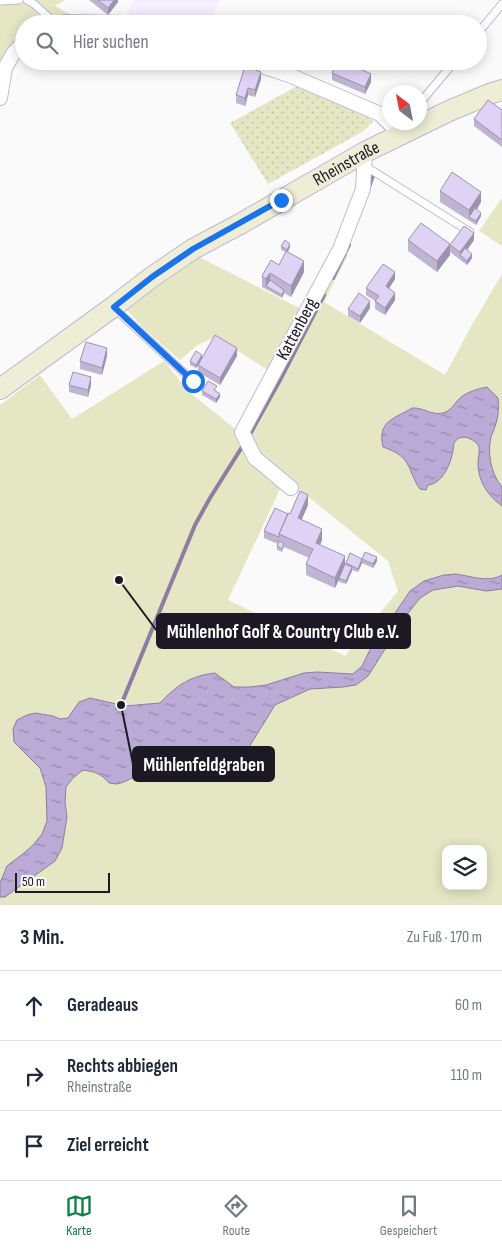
<!DOCTYPE html>
<html lang="de">
<meta charset="utf-8">
<style>
:root{--surface:#fff;--page:#f6f6f7;--text:#1f2937;--muted:#747a83;--line:#e0e1e3;--accent:#0b8043}
body{margin:0;font-family:"Sofia Sans Condensed",sans-serif;background:var(--page);color:var(--text)}
.controls{position:absolute;right:15px;bottom:15px;display:grid;overflow:hidden;border-radius:10px;box-shadow:0 2px 12px #0003}
.controls button{width:45px;height:45px;display:grid;place-items:center;padding:0;border:0;border-bottom:1px solid var(--line);background:var(--surface);color:var(--text);font:25px sans-serif}
.compass{position:absolute;left:382px;top:85px;width:45px;height:45px;border-radius:50%;background:var(--surface);box-shadow:0 2px 12px #0003;rotate:328deg}
.scale{position:absolute;left:15px;bottom:12px;width:95px;box-sizing:border-box;padding-left:5px;border:2px solid #1c1824;border-top:0;font-size:14px;line-height:18px;white-space:nowrap;color:#1c1824;-webkit-text-stroke:4px #fafafa;paint-order:stroke}
.stop{position:absolute;width:15px;height:15px;margin:-11px;border:4px solid #1a73e8;border-radius:50%;background:#fff}
.stop.end{background:#1a73e8;border-color:#fff;box-shadow:0 1px 5px #0008}
.list{margin:0;padding:0;list-style:none}
h2{display:flex;justify-content:space-between;align-items:center;height:65px;margin:0;padding:0 20px;font-size:21px}
h2 small{font-size:16px;font-weight:400;color:var(--muted)}
.list li{display:grid;grid-template-columns:32px 1fr auto;gap:15px;align-items:center;box-sizing:border-box;height:70px;padding:0 20px;border-top:1px solid var(--line)}
.list b{display:block;font-size:19px;white-space:nowrap}
.list p{margin:0;font-size:16px;white-space:nowrap;color:var(--muted)}
.list em{font-size:16px;font-style:normal;color:var(--muted)}
.icon{flex:none;width:28px;height:28px;fill:none;stroke:currentColor;stroke-width:2;stroke-linecap:round;stroke-linejoin:round}
.map{position:relative;flex:none;width:502px;height:905px;overflow:hidden}
.search{position:absolute;background:var(--surface);box-shadow:0 2px 12px #0003;left:15px;right:15px;top:15px;height:55px;display:flex;align-items:center;gap:12px;box-sizing:border-box;padding:0 18px;border-radius:28px;color:var(--muted);font-size:19px}
.sheet{height:275px;background:var(--surface)}
nav{display:flex;justify-content:space-around;align-items:center;box-sizing:border-box;height:70px;border-top:1px solid var(--line);background:var(--surface);font-size:14px;color:var(--muted)}
nav a{display:grid;justify-items:center;gap:2px}
nav .on{color:var(--accent)}
.map>svg:first-child{display:block}
.built{fill:#f4eeff}
.green{fill:#e4e6c4;fill-rule:evenodd}
.garden{fill:url(#garden-dots)}
.water{fill:url(#water-ripples);stroke:#8b7ea1}
.lines{fill:none;stroke-linecap:round;stroke-linejoin:round}
.stream{stroke:#8b7ea1;stroke-width:4}
.lane-casing{stroke:#c2b6d7;stroke-width:9}
.street-casing{stroke:#c2b6d7;stroke-width:16}
.secondary-casing{stroke:#c2b6d7;stroke-width:22}
.lane{stroke:#fff;stroke-width:7}
.street{stroke:#fff;stroke-width:14}
.secondary{stroke:#eeeed6;stroke-width:20}
.wall{fill:#bfb5d3}
.shaded-wall{fill:#9b94ac}
.building{fill:#ded3f5;stroke:#9b94ac}
.route{stroke:#1a73e8;stroke-width:6}
.labels{text-anchor:middle;dominant-baseline:central;stroke-width:4;stroke-linejoin:round;paint-order:stroke}
.street-label{font-size:18px;fill:#1c1824;stroke:#fafafa}
.leader{fill:none;stroke:#1c1824;stroke-width:2}
.callout-dot{fill:#1c1824;stroke:#fafafa;stroke-width:2}
.callout{fill:#1c1824;stroke:#1c1824;stroke-width:2}
.callout-label{font-size:19px;text-anchor:middle;font-weight:bold;fill:#fff}
</style>
<div class="map">
<svg width="502" height="905" viewBox="0 0 502 905">
<defs>
<pattern id="garden-dots" width="8" height="8" patternUnits="userSpaceOnUse" patternTransform="scale(1.25)"><rect width="8" height="8" fill="#e4e6c4"/><path d="M2 2h.1M6 6h.1" fill="none" stroke="#c3c5a8" stroke-width="1.8" stroke-linecap="round"/></pattern>
<pattern id="water-ripples" width="26" height="14" patternUnits="userSpaceOnUse" patternTransform="scale(1.25)"><rect width="26" height="14" fill="#baaad6"/><path d="M2 4q2-2 4 0t4 0M15 11q2-2 4 0t4 0" fill="none" stroke="#9689ad"/></pattern>
</defs>
<rect width="100%" height="100%" fill="#fafafa"/>
<path class="built" d="M 135,0 L 219,0 L 210,24 L 145,24 L 124,17 Z"/>
<path class="green" d="M 0,0 L 65,0 L 55,6 L 73,16 L 56,16 L 40,24 L 24,24 L 24,35 L 18,39 L 0,62 Z
M 502,198 L 502,246 L 479,231 Z
M 343,253 L 348,255 L 324,302 L 445,375 L 473,323 L 502,274 L 502,905 L 0,905 L 0,405 L 40,375 L 72,419 L 164,361 L 189,392 L 238,431 L 282,485 L 228,600 L 345,656 L 398,591 L 388,561 L 269,465 L 257,453 L 247,435 ZM 446,849 L 483,849 L 483,886 L 446,886 Z
M 199,257 L 303,310 L 271,372 L 221,340 L 213,338 L 198,345 L 180,360 L 143,328 L 126,309 Z"/>
<path class="garden" d="M 299,85 L 349,107 L 374,121 L 362,132 L 268,184 L 230,123 Z"/>
<path class="water" d="M 487,387 L 498,398 C 498,403 499,409 498,414 C 497,422 494,430 491,437 C 487,453 491,474 502,487 L 502,506 C 488,496 478,481 478,463 C 478,458 480,452 479,447 C 477,441 466,435 459,438 C 458,438 455,442 454,443 C 453,458 445,483 428,485 L 426,490 L 420,489 C 416,484 415,480 412,474 C 406,457 399,453 383,447 C 377,421 394,419 412,408 C 423,407 432,416 443,413 C 450,411 454,405 458,400 C 464,393 477,389 487,387 Z
M 456,574 C 470,576 489,583 502,575 L 502,589 L 486,591 L 458,586 L 433,590 L 420,598 L 406,616 L 368,676 L 356,685 L 343,687 L 310,689 L 275,705 L 246,752 L 227,761 L 211,764 L 190,766 L 159,765 L 124,782 L 117,784 L 109,783 C 101,773 95,772 83,770 L 73,778 L 66,787 L 65,802 L 67,817 L 62,848 L 55,861 L 5,897 L 0,897 L 0,883 L 7,866 L 24,853 L 33,845 L 42,834 L 47,821 L 46,787 L 40,768 L 14,742 L 13,729 L 17,720 L 27,715 L 35,713 L 53,716 L 60,719 L 68,718 L 79,702 L 90,698 L 125,706 L 160,703 C 177,685 190,676 215,673 L 234,687 L 250,687 L 266,685 L 304,673 L 317,672 L 353,674 L 362,666 L 370,650 L 410,591 L 424,581 L 444,575 Z"/>
<g class="lines">
<path class="stream" d="M 369,187 L 373,175
M 333,278 L 349,245
M 249,436 L 280,380 L 324,295
M 117,708 L 121,705 L 195,525 L 210,498 L 242,447"/>
<defs>
<path id="lane" d="M 27,0 L 34,4 L 55,23
M 0,1 L 19,0
M 478,33 L 502,4
M 420,105 L 424,98 L 455,61
M 365,166 L 470,232
M 114,308 L 193,381"/>
<path id="street" d="M 53,24 L 67,22 L 125,23 L 128,24
M 247,61 L 289,75 L 380,114 L 401,135
M 0,98 L 5,68 L 13,54 L 24,42
M 291,488 L 255,458 L 242,432 L 340,249 L 363,189 L 365,152"/>
<g id="secondary">
<path id="s1" d="M 0,389 L 113,307 L 152,277 L 193,249 L 240,224 L 365,152 L 449,111 L 492,93 L 502,90"/>
</g>
</defs>
<use href="#lane" class="lane-casing"/>
<use href="#street" class="street-casing"/>
<use href="#secondary" class="secondary-casing"/>
<use href="#lane" class="lane"/>
<use href="#street" class="street"/>
<use href="#secondary" class="secondary"/>
</g>
<path class="wall" d="M 89,0 L 118,0 L 118,2 L 108,15 Z
M 290,61 L 323,61 L 321,66 L 313,62 L 309,70 Z
M 337,61 L 347,61 L 347,63 L 371,82 L 365,94 L 332,80 L 332,73 Z
M 261,79 L 255,97 L 248,95 L 245,106 L 236,103 L 236,95 Z
M 502,110 L 502,147 L 474,126 L 474,119 Z
M 440,191 L 481,202 L 477,210 L 481,216 L 476,225 L 440,202 Z
M 408,240 L 450,255 L 437,272 L 408,251 Z
M 474,240 L 467,250 L 472,258 L 467,265 L 450,252 L 450,245 Z
M 281,246 L 290,247 L 288,252 L 304,272 L 291,297 L 284,293 L 282,298 L 262,287 L 262,276 L 279,265 L 286,252 L 281,250 Z
M 395,279 L 389,288 L 395,300 L 385,315 L 375,309 L 375,301 L 366,295 L 366,288 Z
M 370,308 L 360,323 L 348,316 L 348,309 Z
M 107,356 L 102,375 L 80,369 L 80,361 Z
M 237,356 L 220,385 L 198,372 L 198,366 L 196,368 L 190,365 L 190,361 L 202,357 Z
M 69,385 L 91,385 L 88,397 L 69,392 Z
M 217,390 L 216,391 L 220,397 L 216,403 L 202,395 L 202,391 Z
M 308,505 L 302,519 L 322,540 L 320,545 L 345,565 L 350,553 L 362,559 L 377,561 L 373,568 L 362,563 L 358,572 L 352,570 L 346,584 L 339,582 L 339,579 L 335,588 L 306,575 L 306,564 L 309,558 L 284,547 L 282,552 L 277,550 L 277,546 L 278,544 L 264,538 L 264,531 L 290,514 Z"/>
<path class="shaded-wall" d="M 114,0 L 118,0 L 118,2 L 108,15 L 108,8 Z
M 310,61 L 313,61 L 309,70 L 309,63 Z
M 261,72 L 261,79 L 255,97 L 255,90 Z
M 371,74 L 371,82 L 365,94 L 365,87 Z
M 248,88 L 248,95 L 245,106 L 245,98 Z
M 481,192 L 481,202 L 471,218 L 469,217 L 469,210 Z
M 481,213 L 481,216 L 476,225 L 476,221 Z
M 474,233 L 474,240 L 462,257 L 460,255 L 460,252 Z
M 290,244 L 290,247 L 287,253 L 287,250 Z
M 450,244 L 450,255 L 437,272 L 437,261 Z
M 472,254 L 472,258 L 467,265 L 467,261 Z
M 304,261 L 304,272 L 291,297 L 291,286 Z
M 395,272 L 395,279 L 386,293 L 386,286 Z
M 270,273 L 270,284 L 266,286 L 266,290 L 266,279 Z
M 284,290 L 284,293 L 282,298 L 282,295 Z
M 395,293 L 395,300 L 385,315 L 385,308 Z
M 370,301 L 370,308 L 360,323 L 360,316 Z
M 107,348 L 107,356 L 102,375 L 102,368 Z
M 237,348 L 237,356 L 220,385 L 220,378 Z
M 202,355 L 202,358 L 196,368 L 196,365 Z
M 91,377 L 91,385 L 88,397 L 88,390 Z
M 220,394 L 220,397 L 216,403 L 216,399 Z
M 308,495 L 308,505 L 298,528 L 298,518 Z
M 322,529 L 322,540 L 316,554 L 316,543 Z
M 345,556 L 345,567 L 335,588 L 335,578 Z
M 377,557 L 377,561 L 373,568 L 373,564 Z
M 362,559 L 362,563 L 358,572 L 358,569 Z
M 352,567 L 352,571 L 346,584 L 346,581 Z"/>
<path class="building" d="M 98,0 L 114,0 L 108,8 Z
M 337,61 L 343,61 L 371,74 L 365,87 L 332,73 Z
M 245,66 L 261,72 L 255,90 L 248,88 L 245,98 L 236,95 Z
M 488,100 L 502,110 L 502,140 L 474,119 Z
M 452,172 L 481,192 L 469,210 L 440,191 Z
M 475,208 L 481,213 L 476,221 L 469,217 Z
M 421,223 L 450,244 L 437,261 L 408,240 Z
M 464,226 L 474,233 L 460,252 L 450,245 Z
M 285,240 L 290,244 L 287,250 L 281,246 Z
M 465,248 L 472,254 L 467,261 L 460,255 Z
M 286,251 L 304,261 L 291,286 L 270,273 L 266,279 L 262,276 L 271,260 L 279,265 Z
M 383,264 L 395,272 L 386,286 L 395,293 L 385,308 L 375,301 L 379,296 L 366,288 Z
M 270,280 L 284,290 L 282,295 L 266,286 Z
M 359,293 L 370,301 L 360,316 L 348,309 Z
M 215,335 L 237,348 L 220,378 L 198,365 Z
M 86,342 L 107,348 L 102,368 L 80,361 Z
M 196,351 L 202,355 L 196,365 L 190,361 Z
M 73,372 L 91,377 L 88,390 L 69,385 Z
M 208,381 L 217,386 L 214,390 L 220,394 L 216,399 L 202,391 Z
M 300,491 L 308,495 L 298,518 L 322,529 L 316,543 L 345,556 L 335,578 L 306,564 L 313,549 L 279,534 L 288,513 L 290,514 Z
M 275,508 L 288,514 L 279,534 L 279,537 L 264,531 Z
M 279,541 L 284,543 L 282,549 L 277,546 Z
M 365,552 L 377,557 L 373,564 L 362,559 L 358,569 L 346,563 L 350,553 L 362,559 Z
M 345,564 L 352,567 L 346,581 L 339,578 Z"/>
<g class="lines">
<path class="route" d="M 193,381 L 114,307 L 152,277 L 193,249 L 281,200"/>
</g>
<g class="labels">
<g class="street-label">
<text stroke="none"><textPath href="#s1" startOffset="414">Rheinstraße</textPath></text>
<text transform="translate(297 329) rotate(-62)">Kattenberg</text>
</g>
</g>
<path class="leader" d="M119 580L157 631M121 705L133 764"/>
<g class="callout-dot">
<circle cx="119" cy="580" r="5"/>
<circle cx="121" cy="705" r="5"/>
</g>
<g class="callout">
<rect x="157" y="614" width="253" height="34" rx="5"/>
<rect x="133" y="747" width="141" height="34" rx="5"/>
</g>
<g class="callout-label">
<text x="283" y="638">Mühlenhof Golf &amp; Country Club e.V.</text>
<text x="204" y="771">Mühlenfeldgraben</text>
</g>
</svg>
<div class="controls">
<button><svg class="icon" aria-label="layers" viewBox="0 0 24 24"><path d="M12 4l9 5-9 5-9-5zM3 14l9 5 9-5"/></svg></button>
</div>
<svg class="compass" viewBox="-18 -18 36 36"><path d="M0-13l5 13h-10z" fill="#e53935"/><path d="M0 13l5-13h-10z" fill="#747a83"/></svg>
<div class="scale">50 m</div>
<div class="stop" style="left:193px;top:381px"></div>
<div class="stop end" style="left:281px;top:200px"></div>
<div class="search"><svg class="icon" aria-label="search" viewBox="0 0 24 24"><circle cx="10" cy="10" r="6"/><path d="M15 15l6 6"/></svg>Hier suchen</div>
</div>
<section class="sheet">
<h2>3 Min.<small>Zu Fuß · 170 m</small></h2>
<ul class="list">
<li><svg class="icon" aria-label="ahead" viewBox="0 0 24 24"><path d="M12 20V5M6 11l6-6 6 6"/></svg><div><b>Geradeaus</b></div><em>60 m</em></li>
<li><svg class="icon" aria-label="right" viewBox="0 0 24 24"><path d="M7 20v-9h11M14 6l5 5-5 5"/></svg><div><b>Rechts abbiegen</b><p>Rheinstraße</p></div><em>110 m</em></li>
<li><svg class="icon" aria-label="arrive" viewBox="0 0 24 24"><path d="M6 21V4h12l-3 4 3 4H6"/></svg><div><b>Ziel erreicht</b></div></li>
</ul>
</section>
<nav>
<a class="on"><svg class="icon" aria-label="map" viewBox="0 0 24 24"><path d="M3 6l6-2 6 2 6-2v14l-6 2-6-2-6 2zM9 4v14M15 6v14"/></svg>Karte</a>
<a><svg class="icon" aria-label="directions" viewBox="0 0 24 24"><path d="M12 3l9 9-9 9-9-9zM9 14v-3h6M13 9l2 2-2 2"/></svg>Route</a>
<a><svg class="icon" aria-label="saved" viewBox="0 0 24 24"><path d="M7 4h10v16l-5-4-5 4z"/></svg>Gespeichert</a>
</nav>
